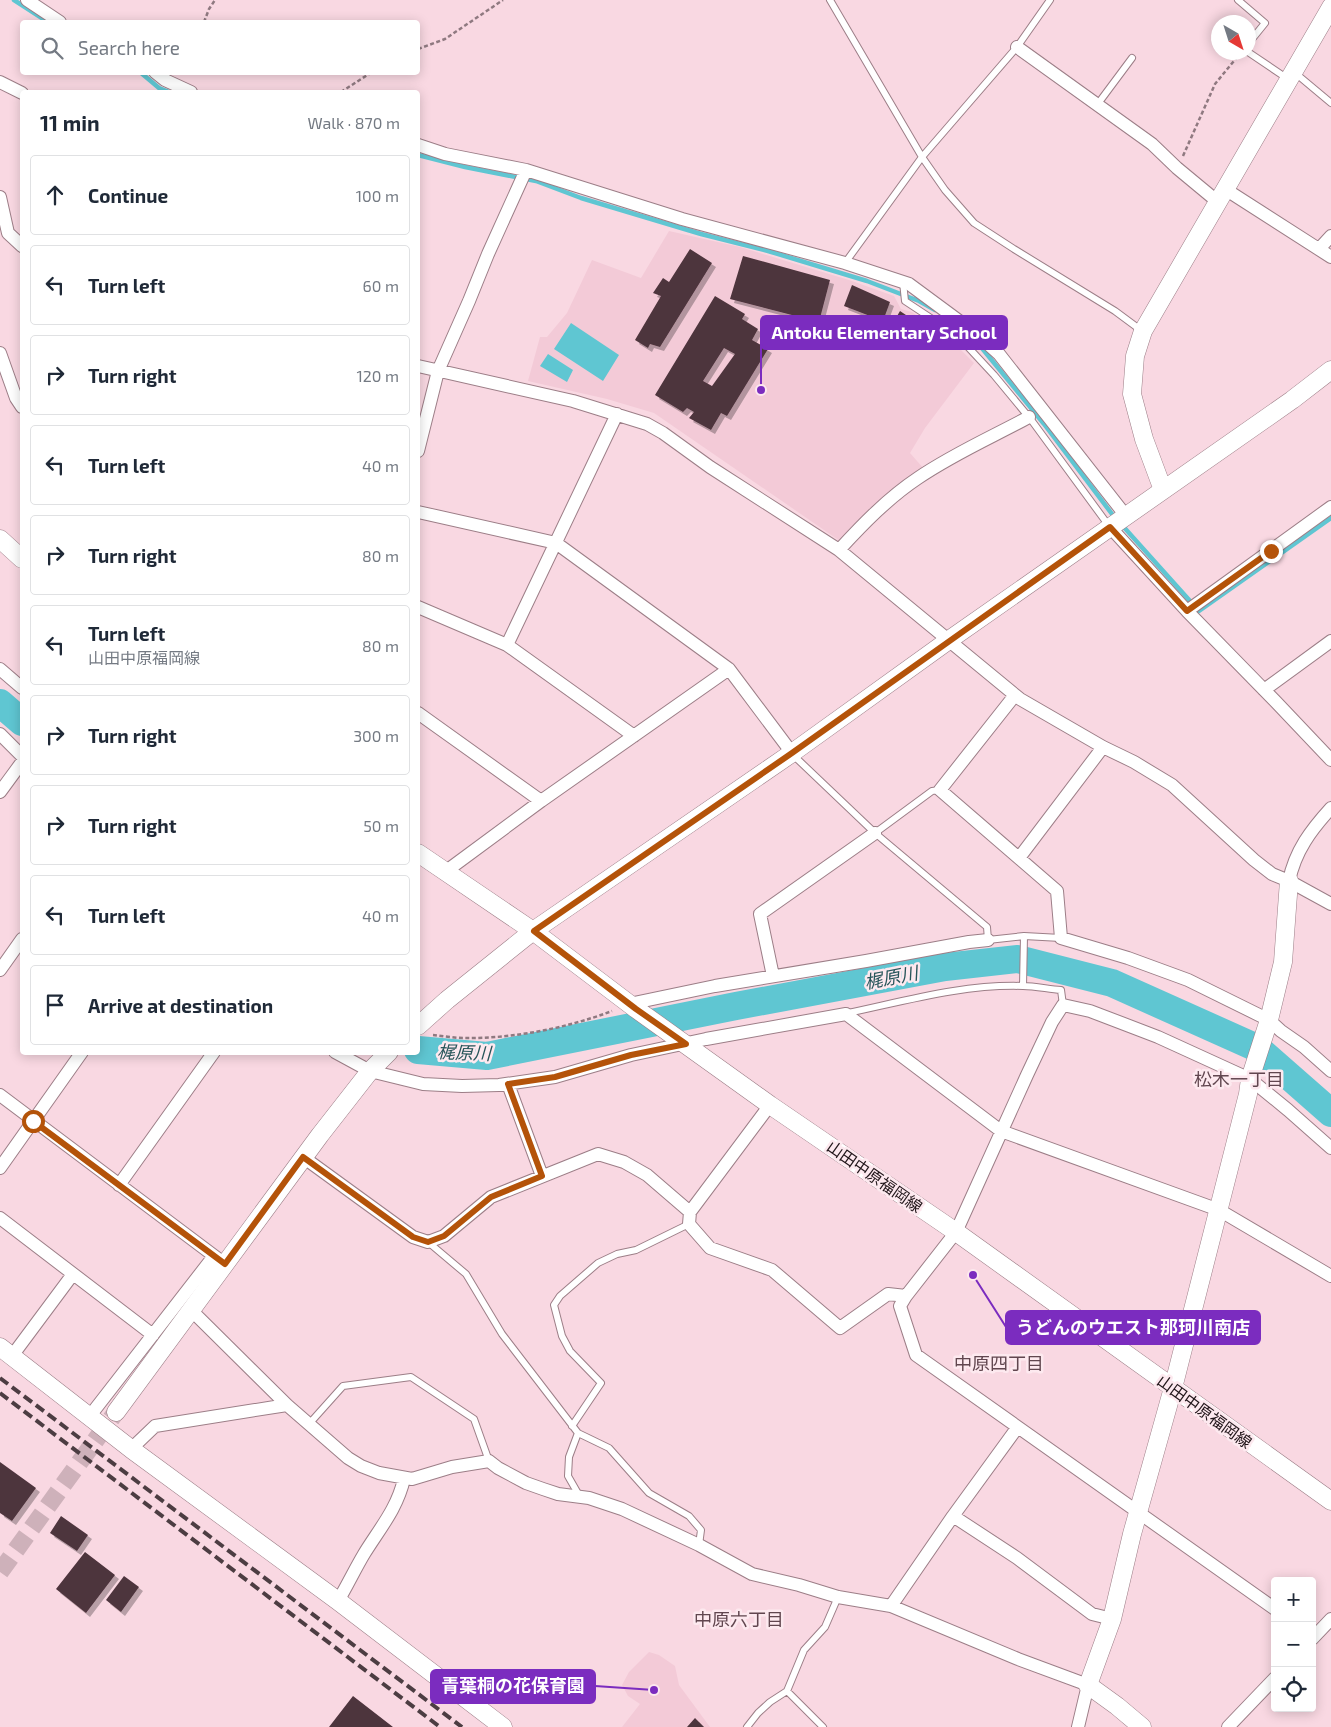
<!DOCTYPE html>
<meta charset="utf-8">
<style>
:root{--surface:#fff;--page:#f6f6f7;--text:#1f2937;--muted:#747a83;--line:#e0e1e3}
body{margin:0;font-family:"Exo 2","Noto Sans JP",sans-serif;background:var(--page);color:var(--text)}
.controls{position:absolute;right:15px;bottom:15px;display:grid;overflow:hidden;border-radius:5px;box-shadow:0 2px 12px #0003}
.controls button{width:45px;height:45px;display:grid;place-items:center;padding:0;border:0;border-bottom:1px solid var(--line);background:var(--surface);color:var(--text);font:25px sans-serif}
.compass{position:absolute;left:1211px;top:15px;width:45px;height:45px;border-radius:50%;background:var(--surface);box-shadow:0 2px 12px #0003;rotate:141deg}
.stop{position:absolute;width:15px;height:15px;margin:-11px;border:4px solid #b45309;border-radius:50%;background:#fff}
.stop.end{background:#b45309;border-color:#fff;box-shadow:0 1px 5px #0008}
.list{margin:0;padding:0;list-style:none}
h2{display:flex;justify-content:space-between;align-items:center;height:65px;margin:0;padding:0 20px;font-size:21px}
h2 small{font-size:16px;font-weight:400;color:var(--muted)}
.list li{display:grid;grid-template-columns:32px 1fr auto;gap:15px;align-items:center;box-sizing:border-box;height:80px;margin:0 10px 10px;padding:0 10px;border:1px solid var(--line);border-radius:5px}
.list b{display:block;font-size:19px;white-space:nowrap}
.list p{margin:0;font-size:16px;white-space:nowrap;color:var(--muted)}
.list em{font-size:16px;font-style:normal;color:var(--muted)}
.icon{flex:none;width:28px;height:28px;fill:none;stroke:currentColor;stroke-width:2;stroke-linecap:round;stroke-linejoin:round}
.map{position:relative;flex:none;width:1331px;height:1727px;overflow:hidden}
.search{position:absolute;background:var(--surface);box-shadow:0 2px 12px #0003;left:20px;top:20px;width:400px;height:55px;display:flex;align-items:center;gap:12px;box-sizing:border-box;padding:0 18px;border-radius:5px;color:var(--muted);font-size:19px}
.panel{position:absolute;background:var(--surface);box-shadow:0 2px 12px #0003;left:20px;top:90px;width:400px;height:965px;border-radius:5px}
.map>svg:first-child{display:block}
.built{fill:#f3cad7}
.water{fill:#5fc6d2}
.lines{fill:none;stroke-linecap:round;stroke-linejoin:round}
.stream{stroke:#5fc6d2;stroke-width:4.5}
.river{stroke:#5fc6d2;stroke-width:28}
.building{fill:#4e343d;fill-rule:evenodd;filter:url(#shadow)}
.secondary-tunnel{stroke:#ceb1ba;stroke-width:18;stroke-dasharray:18 9;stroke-linecap:butt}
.lane-casing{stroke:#9c7e87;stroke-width:8}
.street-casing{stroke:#9c7e87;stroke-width:14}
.secondary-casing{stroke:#9c7e87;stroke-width:19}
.path{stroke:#8f7980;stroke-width:2.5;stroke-dasharray:4 2.5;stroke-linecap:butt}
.lane{stroke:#fff;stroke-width:6}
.street{stroke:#fff;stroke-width:12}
.secondary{stroke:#fff;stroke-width:18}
.rail{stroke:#4c3d42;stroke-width:4;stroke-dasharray:10 5;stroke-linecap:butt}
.route{stroke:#b45309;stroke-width:6}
.labels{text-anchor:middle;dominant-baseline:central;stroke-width:5;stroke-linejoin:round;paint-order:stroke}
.street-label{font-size:16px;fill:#201519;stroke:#fde9ef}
.water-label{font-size:18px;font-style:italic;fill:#27555a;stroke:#fde9ef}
.neighbourhood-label{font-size:18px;fill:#61464f;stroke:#fde9ef}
.leader{fill:none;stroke:#7b2cbf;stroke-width:2}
.callout-dot{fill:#7b2cbf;stroke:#fde9ef;stroke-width:2}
.callout{fill:#7b2cbf;stroke:#7b2cbf;stroke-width:2}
.callout-label{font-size:18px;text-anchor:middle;font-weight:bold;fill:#fff}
</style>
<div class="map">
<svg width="1331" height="1727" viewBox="0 0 1331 1727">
<defs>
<filter id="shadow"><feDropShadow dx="4" dy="4" stdDeviation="0" flood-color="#0004"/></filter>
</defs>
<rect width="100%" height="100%" fill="#f9d8e2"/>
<path class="built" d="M 669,231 L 740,247 L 849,280 L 894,296 L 901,309 L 912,312 L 953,342 L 974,363 L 925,428 L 910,453 L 924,469 L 840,541 L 654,413 L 607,399 L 528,381 L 540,337 L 547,337 L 567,313 L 592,260 L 641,278 Z
M 649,1652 L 659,1655 L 675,1666 L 679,1685 L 710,1727 L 622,1727 L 640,1704 L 628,1696 L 622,1685 L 629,1672 Z"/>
<path class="water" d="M 571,323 L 619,355 L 603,381 L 554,349 Z
M 548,354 L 573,370 L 567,382 L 540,366 Z"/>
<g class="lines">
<path class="stream" d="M 14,0 L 48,22
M 140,72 L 159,88 L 169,92
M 418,155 L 465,167 L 536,181 L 581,198 L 701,234 L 768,251 L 867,281 L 919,301 L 935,310
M 965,332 L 981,347 L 1044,424 L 1115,518
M 1121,524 L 1199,611 L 1331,518"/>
<path class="river" d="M 0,703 L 22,722
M 418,1050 L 487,1056 L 736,1006 L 945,967 L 1018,959 L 1112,983 L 1257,1048 L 1331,1113"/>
</g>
<path class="building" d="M 690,249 L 712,263 L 660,347 L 650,344 L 648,348 L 635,340 L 661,296 L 653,293 L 663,278 L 669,282 Z
M 743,256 L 830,280 L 819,322 L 730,299 Z
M 852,285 L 890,302 L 883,321 L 844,306 Z
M 715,296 L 745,314 L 742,319 L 758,329 L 752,340 L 768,349 L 727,416 L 721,413 L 711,430 L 689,418 L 694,412 L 687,408 L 683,412 L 655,395 ZM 724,348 L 735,354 L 712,386 L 703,381 Z
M 900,311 L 918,323 L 913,335 L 893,323 Z
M 0,1462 L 36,1488 L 12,1521 L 0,1513 Z
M 61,1516 L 88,1535 L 77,1551 L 50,1533 Z
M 85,1552 L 115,1575 L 86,1613 L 56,1589 Z
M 124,1576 L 139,1587 L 121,1612 L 106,1600 Z
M 353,1696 L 393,1727 L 329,1727 Z
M 695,1718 L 704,1727 L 687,1727 Z"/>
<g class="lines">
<path class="secondary-tunnel" d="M 0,1572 L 116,1412"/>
<defs>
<path id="lane" d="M 830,0 L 922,157 L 945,190 L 974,223 L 1014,249 L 1115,311 L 1142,331
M 1238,0 L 1265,23 L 1248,44
M 1248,52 L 1288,79
M 1294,72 L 1331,103
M 1097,105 L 1132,58
M 845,263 L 922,157 L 1017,47 L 1050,0
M 903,282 L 905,301 L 946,328 L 968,347 L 994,375 L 1032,421 L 1109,526
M 792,754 L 875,833 L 987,927 L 988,940 L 1024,936 L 1061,938
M 875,833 L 932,791 L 940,790
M 1023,986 L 1024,936
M 848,1013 C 905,1001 964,984 1023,986 C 1035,986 1048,989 1061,990 L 1063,1005
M 428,1242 L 466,1274 L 502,1334 L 578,1433 L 609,1448 L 649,1493 L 689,1516 L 701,1530 L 699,1545
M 309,1424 L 343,1386 L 411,1377 L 474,1419 L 489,1461
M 572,1426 L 601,1383 L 570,1351 L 562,1336 L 554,1305 L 560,1296 L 598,1263 L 617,1254 L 636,1250 L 689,1224
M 578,1433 L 569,1457 L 568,1476 L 580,1497
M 787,1691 L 823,1727
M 747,1727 L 758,1713 L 770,1702 L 787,1691 L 804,1650 L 825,1627 L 838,1597"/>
<path id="street" d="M 27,0 L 60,22
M 1017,47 L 1152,144 L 1177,168 L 1218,202
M 155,72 L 165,80 L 191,92
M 0,82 L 22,93
M 418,145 L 445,154 L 526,170 L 682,219 L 845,263 L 909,284 L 978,335 L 999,354 L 1126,516
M 1225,189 L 1331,257
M 0,197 L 8,233 L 22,246
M 1319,249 L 1331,236
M 0,353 L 16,398 L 22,407
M 418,366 L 573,401 L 647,424 L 663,433 L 710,467 L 839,550 L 1020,699 L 1103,747 L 1134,762 L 1172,785 L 1254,860 L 1272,874 L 1289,881 L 1331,904
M 418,451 L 438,371 L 469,301 L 488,254 L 526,170
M 418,512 L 556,543 L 729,669 L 792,753
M 1110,527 L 1187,611 L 1276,702 L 1331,760
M 839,550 C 863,524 888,498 918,478 C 953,454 992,437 1029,417
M 418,607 L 507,645 L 634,736
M 1187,611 L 1331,507
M 507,645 L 617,414
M 0,669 L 22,688
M 1264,690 L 1331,641
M 1015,695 L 940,790 L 1057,891 L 1061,938 L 1128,958 L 1188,980 L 1269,1020 L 1281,1031 L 1304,1047 L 1331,1071
M 418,713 L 541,801
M 0,734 L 22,756
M 0,792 L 22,762
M 1019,858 L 1103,747
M 445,872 L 541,801 L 729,669
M 1289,881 C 1295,851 1311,830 1331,808
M 0,970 L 22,939
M 773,976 L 760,914 L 875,833
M 629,1004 L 715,986 L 866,961 L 969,942 L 988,940
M 335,1052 L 370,1071 L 423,1084 L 462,1086 L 499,1085 L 555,1077 L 631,1055 L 706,1039 L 846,1014 L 1001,1131 L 1219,1210 L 1331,1276
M 508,1084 L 542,1176
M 0,1095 L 225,1264
M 770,1105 L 690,1212 L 689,1224 L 710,1248 L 772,1270 L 840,1328 L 888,1294 L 906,1296
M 303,1157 L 413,1237 L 428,1242 L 444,1236 L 491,1197 L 598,1154 L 624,1162 L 647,1175 L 690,1212
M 0,1168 L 82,1052
M 119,1185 L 214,1052
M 0,1218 L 153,1335
M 191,1310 L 287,1405 L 348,1458 L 361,1466 L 379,1473 L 412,1479 L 452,1467 L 489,1461 L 498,1468 L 526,1483 L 543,1489 L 558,1494 L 589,1498 L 622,1509 L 699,1545 L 752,1574 L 799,1585 L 838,1597 L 891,1606 L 1018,1659 L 1088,1685 L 1078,1727
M 12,1356 L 73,1274
M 89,1417 L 214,1256
M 131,1449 L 155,1426 L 287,1405
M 953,1516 L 1017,1558 L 1092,1614 L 1112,1619
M 338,1601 C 347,1586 355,1569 364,1554 C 380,1528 397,1509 404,1479
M 891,1606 L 953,1516 L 1017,1428
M 1275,1609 L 916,1355 L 900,1306 L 906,1296 L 956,1232 L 1027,1075 L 1052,1022 L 1063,1005 L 1090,1011 L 1158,1037 L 1250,1079 L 1288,1110 L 1331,1148
M 1312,1639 L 1331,1619
M 1228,1727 L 1275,1678"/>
<path id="secondary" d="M 1163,490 L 1144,439 L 1132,394 L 1135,356 L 1143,331 L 1331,7
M 0,539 L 22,559
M 418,853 L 533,931 L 636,1009 L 770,1105 L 956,1232 L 1331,1501
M 418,1026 L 447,1000 L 533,931 L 792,753 L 949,640 L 1292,400 L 1331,370
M 0,1347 L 131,1449 L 338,1601 L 503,1727
M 116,1412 L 320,1135 L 370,1071 L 389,1052
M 1142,1727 L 1117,1706 L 1088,1685 L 1112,1619 L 1132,1534 L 1173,1388 L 1248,1094 L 1250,1079 L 1269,1020 L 1283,962 L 1289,881"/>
</defs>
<use href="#lane" class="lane-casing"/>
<use href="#street" class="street-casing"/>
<use href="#secondary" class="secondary-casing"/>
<path class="path" d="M 204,22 L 209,9 L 215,0
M 418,49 L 445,39 L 503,0
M 341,92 L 372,72
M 1183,156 L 1215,84 L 1238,56
M 433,1035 C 443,1036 454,1038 464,1038 C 512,1039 567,1028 612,1011"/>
<use href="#lane" class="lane"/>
<use href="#street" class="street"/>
<use href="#secondary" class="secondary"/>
<path class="rail" d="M 0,1378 L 462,1727
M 0,1393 L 440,1727"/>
</g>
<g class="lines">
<path class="route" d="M 33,1121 L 225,1264 L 303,1157 L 413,1237 L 428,1242 L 444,1236 L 491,1197 L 542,1176 L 508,1084 L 555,1077 L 631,1055 L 686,1044 L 636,1009 L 534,931 L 792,753 L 1110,527 L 1187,611 L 1271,551"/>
</g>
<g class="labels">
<g class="street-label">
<text transform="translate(875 1176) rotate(35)">山田中原福岡線</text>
<text transform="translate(1205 1411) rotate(36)">山田中原福岡線</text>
</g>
<g class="water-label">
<text transform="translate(891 977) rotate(-11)">梶原川</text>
<text transform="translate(464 1052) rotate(2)">梶原川</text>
</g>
<g class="neighbourhood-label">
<text x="1239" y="1079">松木一丁目</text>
<text x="999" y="1363">中原四丁目</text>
<text x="739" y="1619">中原六丁目</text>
</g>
</g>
<path class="leader" d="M761 390L761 333M973 1275L1006 1327M654 1690L595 1686"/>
<g class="callout-dot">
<circle cx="761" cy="390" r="5"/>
<circle cx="973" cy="1275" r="5"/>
<circle cx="654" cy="1690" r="5"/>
</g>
<g class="callout">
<rect x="761" y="316" width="246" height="33" rx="5"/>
<rect x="1006" y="1311" width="254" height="33" rx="5"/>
<rect x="431" y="1670" width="164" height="33" rx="5"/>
</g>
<g class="callout-label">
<text x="884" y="339">Antoku Elementary School</text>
<text x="1133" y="1334">うどんのウエスト那珂川南店</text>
<text x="513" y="1692">青葉桐の花保育園</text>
</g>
</svg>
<div class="controls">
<button>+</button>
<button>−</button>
<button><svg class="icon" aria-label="locate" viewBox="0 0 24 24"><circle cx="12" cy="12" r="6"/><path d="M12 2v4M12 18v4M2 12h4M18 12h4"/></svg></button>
</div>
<svg class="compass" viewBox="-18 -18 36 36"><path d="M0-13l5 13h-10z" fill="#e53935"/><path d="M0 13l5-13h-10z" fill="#747a83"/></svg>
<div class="stop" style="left:33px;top:1121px"></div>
<div class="stop end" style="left:1271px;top:551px"></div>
<div class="search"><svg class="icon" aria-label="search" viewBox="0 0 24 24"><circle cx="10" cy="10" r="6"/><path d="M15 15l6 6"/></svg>Search here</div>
<section class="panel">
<h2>11 min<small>Walk · 870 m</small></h2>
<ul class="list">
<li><svg class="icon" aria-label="ahead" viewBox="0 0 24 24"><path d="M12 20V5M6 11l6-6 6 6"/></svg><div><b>Continue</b></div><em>100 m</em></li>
<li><svg class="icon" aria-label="left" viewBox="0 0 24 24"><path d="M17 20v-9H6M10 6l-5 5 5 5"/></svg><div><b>Turn left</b></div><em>60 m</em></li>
<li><svg class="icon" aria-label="right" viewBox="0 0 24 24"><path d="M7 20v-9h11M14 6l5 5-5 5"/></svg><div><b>Turn right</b></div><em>120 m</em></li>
<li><svg class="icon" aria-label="left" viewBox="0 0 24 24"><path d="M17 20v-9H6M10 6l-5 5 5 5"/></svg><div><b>Turn left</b></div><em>40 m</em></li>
<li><svg class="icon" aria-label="right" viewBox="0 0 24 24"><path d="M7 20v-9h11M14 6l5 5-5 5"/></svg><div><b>Turn right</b></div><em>80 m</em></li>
<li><svg class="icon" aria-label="left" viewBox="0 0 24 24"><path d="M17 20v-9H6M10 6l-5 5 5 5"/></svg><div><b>Turn left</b><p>山田中原福岡線</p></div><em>80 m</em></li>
<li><svg class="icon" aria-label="right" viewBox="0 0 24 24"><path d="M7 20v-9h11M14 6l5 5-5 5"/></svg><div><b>Turn right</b></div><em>300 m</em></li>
<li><svg class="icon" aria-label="right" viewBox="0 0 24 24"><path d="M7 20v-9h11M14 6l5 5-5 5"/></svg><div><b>Turn right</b></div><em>50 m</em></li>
<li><svg class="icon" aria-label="left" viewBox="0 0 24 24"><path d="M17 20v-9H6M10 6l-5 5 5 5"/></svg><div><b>Turn left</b></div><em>40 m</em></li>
<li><svg class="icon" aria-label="arrive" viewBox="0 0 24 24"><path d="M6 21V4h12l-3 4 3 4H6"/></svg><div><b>Arrive at destination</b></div></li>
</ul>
</section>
</div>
